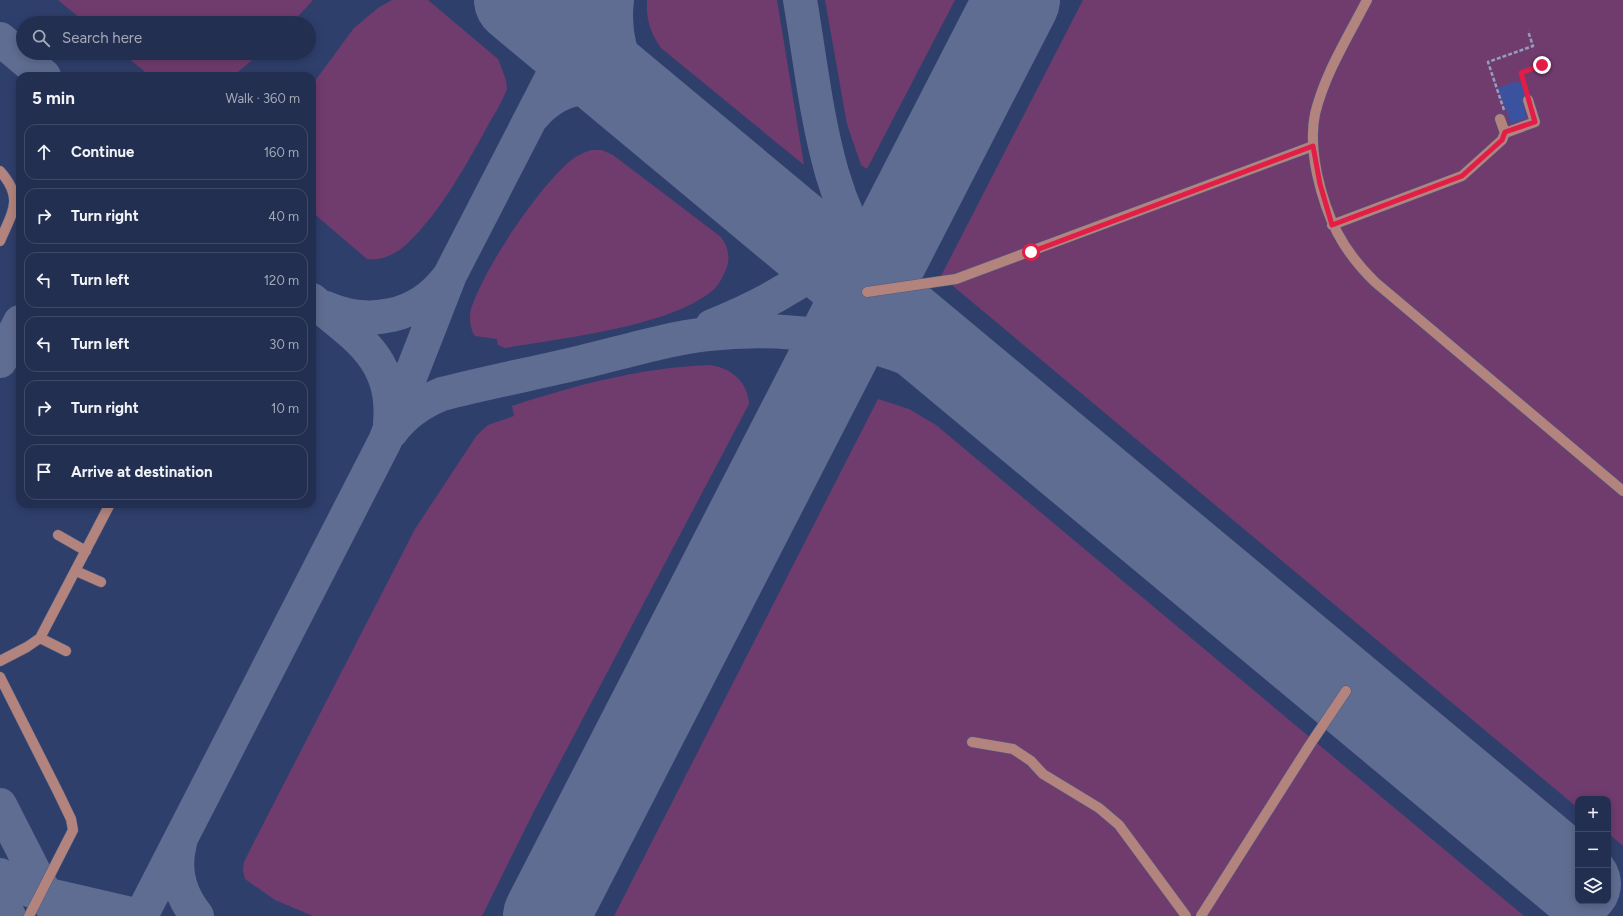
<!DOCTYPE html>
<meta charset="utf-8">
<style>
:root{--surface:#232f51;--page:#2f3b5b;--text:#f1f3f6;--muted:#a3a9b7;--line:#404a68}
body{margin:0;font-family:Figtree,sans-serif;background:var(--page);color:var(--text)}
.controls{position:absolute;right:12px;bottom:12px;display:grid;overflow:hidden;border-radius:8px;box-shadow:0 2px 10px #0003}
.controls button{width:36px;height:36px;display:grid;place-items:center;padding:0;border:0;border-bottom:1px solid var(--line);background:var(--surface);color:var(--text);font:20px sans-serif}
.stop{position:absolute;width:12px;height:12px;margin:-9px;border:3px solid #e11d48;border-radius:50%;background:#fff}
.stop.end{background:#e11d48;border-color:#fff;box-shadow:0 1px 4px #0008}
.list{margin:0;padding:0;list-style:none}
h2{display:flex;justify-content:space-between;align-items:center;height:52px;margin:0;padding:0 16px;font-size:17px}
h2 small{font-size:13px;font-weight:400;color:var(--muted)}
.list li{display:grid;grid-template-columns:26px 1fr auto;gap:12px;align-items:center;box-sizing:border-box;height:56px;margin:0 8px 8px;padding:0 8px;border:1px solid var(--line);border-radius:12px}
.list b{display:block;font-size:15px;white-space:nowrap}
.list em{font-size:13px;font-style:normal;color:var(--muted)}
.icon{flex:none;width:22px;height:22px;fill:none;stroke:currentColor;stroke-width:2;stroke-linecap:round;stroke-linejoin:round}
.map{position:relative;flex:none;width:1623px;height:916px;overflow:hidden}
.search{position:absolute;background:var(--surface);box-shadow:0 2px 10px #0003;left:16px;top:16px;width:300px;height:44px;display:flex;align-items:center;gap:10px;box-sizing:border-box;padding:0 14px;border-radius:22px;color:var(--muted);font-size:15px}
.panel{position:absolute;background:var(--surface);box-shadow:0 2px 10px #0003;left:16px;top:72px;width:300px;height:436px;border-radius:12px}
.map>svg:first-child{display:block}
.green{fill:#703c6e}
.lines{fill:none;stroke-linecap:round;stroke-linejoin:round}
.taxiway{stroke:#606d92;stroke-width:34}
.runway{stroke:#606d92;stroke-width:86}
.building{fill:#3b529f}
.minor-casing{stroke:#4c5b83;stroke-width:11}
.path{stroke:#939ebc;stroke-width:2.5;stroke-dasharray:4 2;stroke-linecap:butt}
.minor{stroke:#b2847d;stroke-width:10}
.route{stroke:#e11d48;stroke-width:5}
</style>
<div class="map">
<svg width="1623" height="916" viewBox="0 0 1623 916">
<rect width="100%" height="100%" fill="#2f3f6c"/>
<path class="green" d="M 58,0 L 313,0 L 292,23 L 86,23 Z
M 392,0 L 428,0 L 498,59 L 506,80 L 507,89 C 502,102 494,115 487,127 C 466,166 435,221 401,249 C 391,256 379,261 367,259 L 312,212 L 312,85 L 354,28 L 378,8 Z
M 647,0 L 777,0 L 804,165 L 661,48 C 650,32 646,19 647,0 Z
M 825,0 L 955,0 L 867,169 L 861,165 L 847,124 Z
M 1083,0 L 1623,0 L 1623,846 L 1608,833 L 1608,799 L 1578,799 L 1578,808 L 941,276 Z
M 122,53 L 261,53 L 233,76 L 150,76 Z
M 591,150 L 602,150 L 613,155 L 721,237 C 728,247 731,258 726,269 C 723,277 719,285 712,291 C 668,327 562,338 505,348 L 498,345 L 497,339 L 475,336 C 470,330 469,316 471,309 C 485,267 536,191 569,162 C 576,156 583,153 591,150 Z
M 708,365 C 730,367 748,381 749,404 L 534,811 L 482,916 L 313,916 L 275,900 L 245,879 L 243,871 L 244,862 L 254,842 L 415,529 L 477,435 L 488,425 L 514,416 L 512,406 C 576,385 640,368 708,365 Z
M 878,399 L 909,409 L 936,425 L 1524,916 L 614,916 Z"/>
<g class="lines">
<path class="taxiway" d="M 617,0 C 610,59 640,96 679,135
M 800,0 C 810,58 816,117 832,173 C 852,241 891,301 939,352
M 0,39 L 44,76
M 533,116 C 566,78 605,83 644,106
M 312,300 C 355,336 396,359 390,423
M 326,308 C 370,327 418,317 447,279
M 712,326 C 806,289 873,234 937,156
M 0,361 L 20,322
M 391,432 C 404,414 422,402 442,394 C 488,382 536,373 582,362 C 624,352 665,339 708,334 C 826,321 928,353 1024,423
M 0,805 L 52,907
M 180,843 C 173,869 180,895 197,916
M 0,875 L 12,883 L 32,891 L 140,916
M 0,897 L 9,916
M 141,916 L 385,441 L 450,275 L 569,44 L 597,0"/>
<path class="runway" d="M 517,0 L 1578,884
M 546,916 L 1017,0"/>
</g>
<path class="building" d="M 1517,81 L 1518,84 L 1522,82 L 1526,94 L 1522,99 L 1527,118 L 1511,124 L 1498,88 Z"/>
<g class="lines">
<defs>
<path id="minor" d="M 1367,0 C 1348,37 1325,73 1315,114 C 1311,133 1313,154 1317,174 C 1327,219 1342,250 1375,282 L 1623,491
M 1500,119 L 1505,133
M 0,171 C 24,198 13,211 0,241
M 1332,225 L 1462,176 L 1502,140 L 1505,133 L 1535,122 L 1528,100
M 867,292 L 956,279 L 1313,146
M 58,535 L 86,551
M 76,571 L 101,582
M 40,638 L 66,651
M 0,661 L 27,647 L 40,638 L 110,504
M 0,677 L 58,792 L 71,819 L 73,830 L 29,916
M 972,742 L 1013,749 L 1031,761 L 1043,774 L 1099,808 L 1119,825 L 1186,916
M 1201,916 L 1309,746 L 1346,691"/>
</defs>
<use href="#minor" class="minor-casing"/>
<path class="path" d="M 1527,91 L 1521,73 L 1542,65 L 1541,64
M 1504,110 L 1488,62 L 1533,46 L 1528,31"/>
<use href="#minor" class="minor"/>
</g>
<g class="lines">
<path class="route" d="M 1031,252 L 1313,146 L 1320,184 L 1332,225 L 1462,176 L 1502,140 L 1505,132 L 1535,122 L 1521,73 L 1542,65"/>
</g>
</svg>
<div class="controls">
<button>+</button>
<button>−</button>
<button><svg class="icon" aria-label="layers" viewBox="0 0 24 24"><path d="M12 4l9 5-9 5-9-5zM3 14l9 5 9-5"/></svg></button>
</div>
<div class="stop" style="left:1031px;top:252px"></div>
<div class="stop end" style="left:1542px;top:65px"></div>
<div class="search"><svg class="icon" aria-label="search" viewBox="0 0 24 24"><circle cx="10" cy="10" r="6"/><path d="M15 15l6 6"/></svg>Search here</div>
<section class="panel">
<h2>5 min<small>Walk · 360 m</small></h2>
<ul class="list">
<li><svg class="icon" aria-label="ahead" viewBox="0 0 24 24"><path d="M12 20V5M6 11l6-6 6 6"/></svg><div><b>Continue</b></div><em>160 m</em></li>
<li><svg class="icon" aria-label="right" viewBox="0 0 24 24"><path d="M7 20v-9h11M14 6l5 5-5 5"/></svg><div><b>Turn right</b></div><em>40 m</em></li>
<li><svg class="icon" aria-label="left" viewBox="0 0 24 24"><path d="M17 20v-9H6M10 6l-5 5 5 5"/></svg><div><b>Turn left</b></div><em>120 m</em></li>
<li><svg class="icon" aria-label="left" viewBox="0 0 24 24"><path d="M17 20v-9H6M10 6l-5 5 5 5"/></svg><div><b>Turn left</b></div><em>30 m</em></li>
<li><svg class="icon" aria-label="right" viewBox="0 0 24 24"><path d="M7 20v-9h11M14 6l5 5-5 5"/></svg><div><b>Turn right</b></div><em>10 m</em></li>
<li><svg class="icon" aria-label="arrive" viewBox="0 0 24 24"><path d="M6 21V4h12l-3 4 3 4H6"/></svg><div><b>Arrive at destination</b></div></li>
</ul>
</section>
</div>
